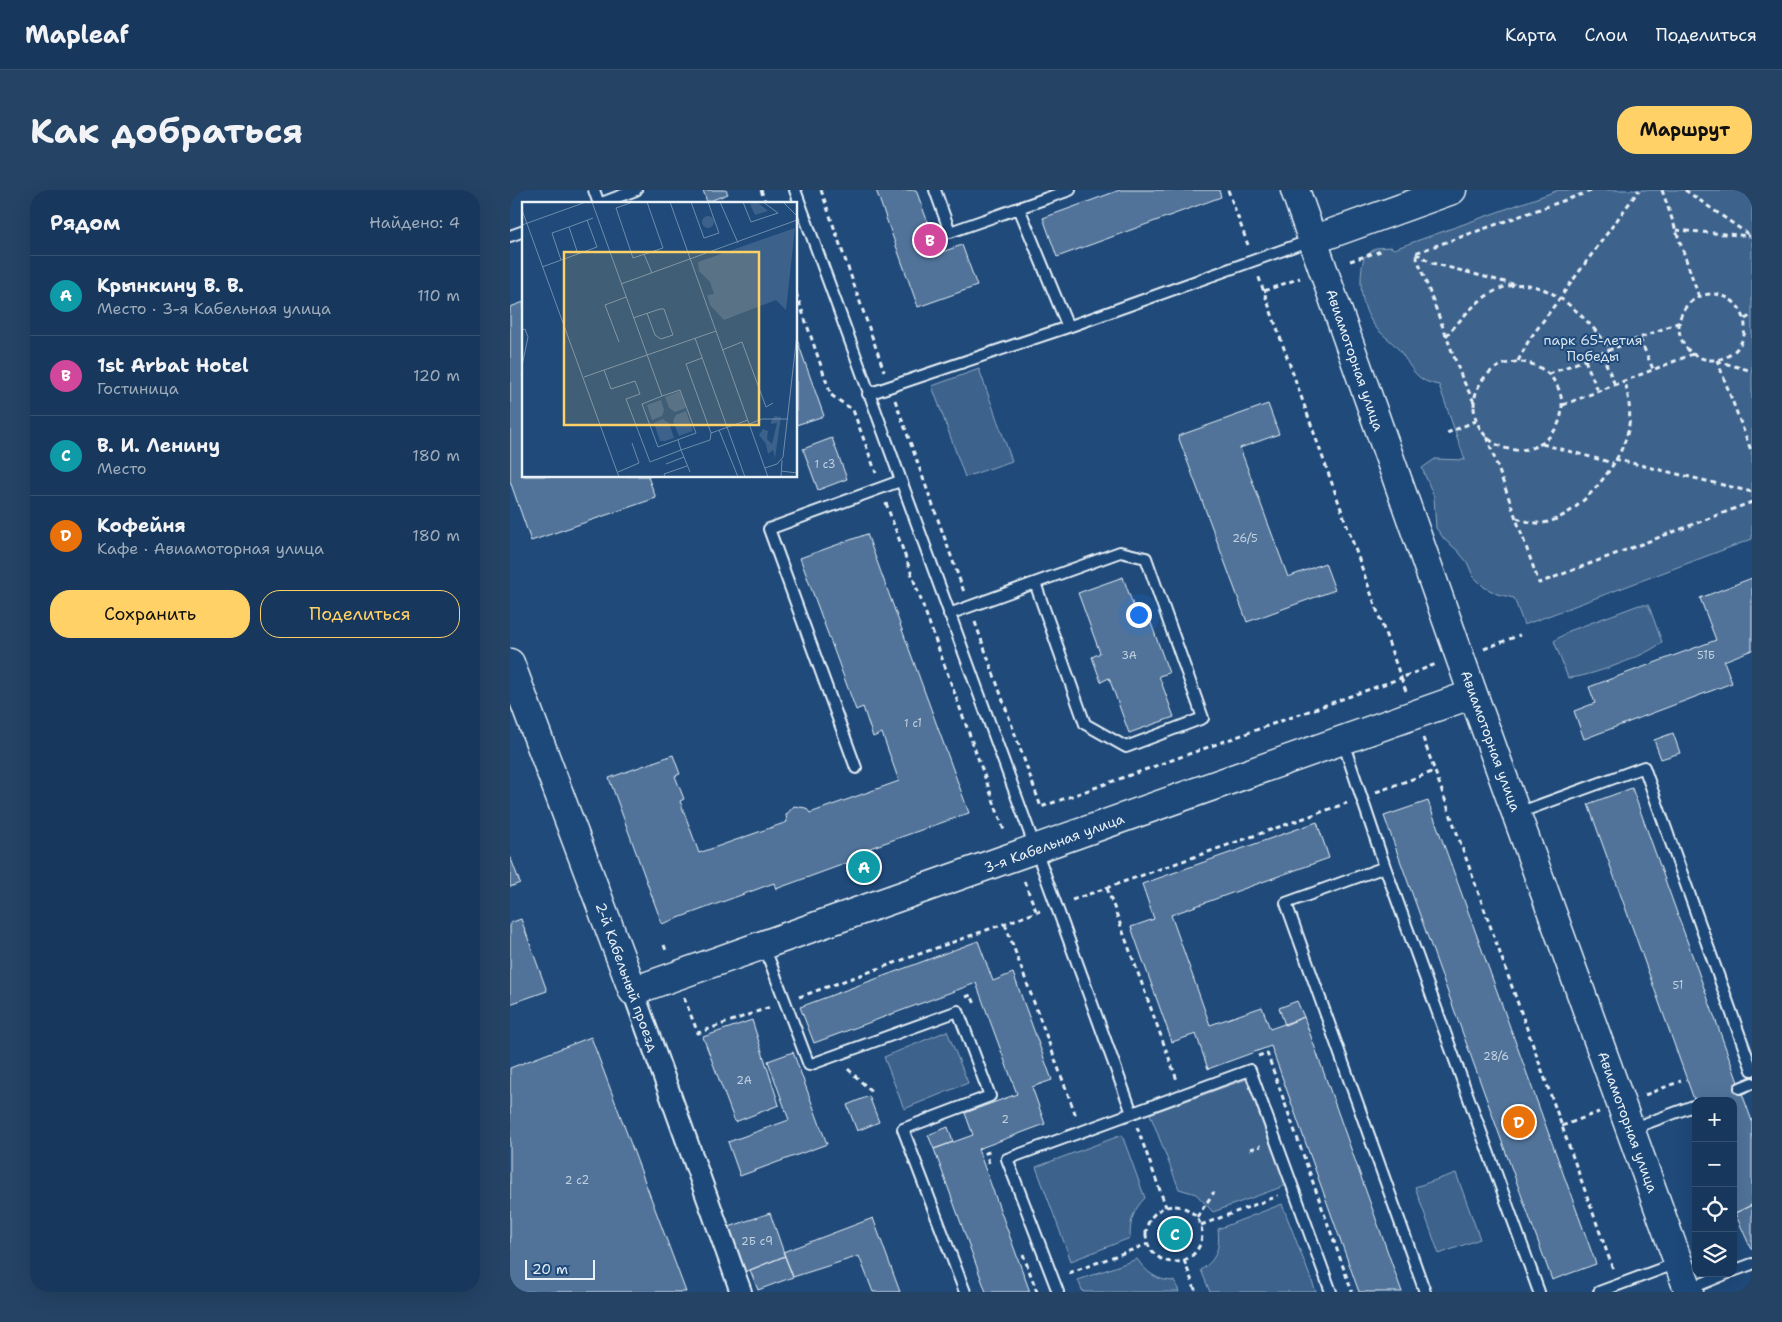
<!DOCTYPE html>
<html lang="ru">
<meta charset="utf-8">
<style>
:root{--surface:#17385c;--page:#244365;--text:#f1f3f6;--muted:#9eacbb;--line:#365272;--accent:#ffd166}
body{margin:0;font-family:"Shantell Sans",sans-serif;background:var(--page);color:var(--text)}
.controls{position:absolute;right:15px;bottom:15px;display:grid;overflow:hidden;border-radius:10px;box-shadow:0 5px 20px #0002}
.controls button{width:45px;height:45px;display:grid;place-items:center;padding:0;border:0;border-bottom:1px solid var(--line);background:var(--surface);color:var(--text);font:25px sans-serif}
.scale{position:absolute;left:15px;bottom:12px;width:70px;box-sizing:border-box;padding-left:5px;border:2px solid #e8f1f8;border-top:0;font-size:14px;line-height:18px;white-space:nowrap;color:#e8f1f8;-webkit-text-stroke:4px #1f4a7a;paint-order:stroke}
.you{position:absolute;left:628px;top:424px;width:18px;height:18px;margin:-12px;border:4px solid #fff;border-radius:50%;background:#1a73e8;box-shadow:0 0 0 8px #1a73e833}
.badge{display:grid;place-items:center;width:32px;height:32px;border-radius:50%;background:var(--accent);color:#fff;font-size:16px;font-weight:700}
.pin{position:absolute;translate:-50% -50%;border:2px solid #fff;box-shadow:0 1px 5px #0006}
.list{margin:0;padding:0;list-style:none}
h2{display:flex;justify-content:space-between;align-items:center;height:65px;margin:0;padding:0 20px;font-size:21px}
h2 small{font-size:16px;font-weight:400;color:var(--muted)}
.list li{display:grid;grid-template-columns:32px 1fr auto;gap:15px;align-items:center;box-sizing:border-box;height:80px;padding:0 20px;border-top:1px solid var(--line)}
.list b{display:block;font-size:19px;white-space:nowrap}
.list p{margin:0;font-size:16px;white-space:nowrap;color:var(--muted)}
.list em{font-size:16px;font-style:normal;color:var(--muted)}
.actions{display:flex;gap:10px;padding:15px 20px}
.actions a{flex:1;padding:11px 0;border:1px solid var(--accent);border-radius:20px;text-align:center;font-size:18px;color:var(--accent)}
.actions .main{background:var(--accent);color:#111}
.icon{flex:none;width:28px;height:28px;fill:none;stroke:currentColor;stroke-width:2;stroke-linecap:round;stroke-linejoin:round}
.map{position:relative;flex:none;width:1242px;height:1102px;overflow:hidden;border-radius:20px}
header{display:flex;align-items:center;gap:30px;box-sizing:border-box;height:70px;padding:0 25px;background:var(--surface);border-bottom:1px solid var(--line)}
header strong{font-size:24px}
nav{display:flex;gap:28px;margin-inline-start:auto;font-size:18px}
.intro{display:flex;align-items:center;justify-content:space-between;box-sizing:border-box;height:120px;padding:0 30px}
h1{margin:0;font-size:35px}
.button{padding:12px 22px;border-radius:20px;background:var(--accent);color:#111;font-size:18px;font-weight:700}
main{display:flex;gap:30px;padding:0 30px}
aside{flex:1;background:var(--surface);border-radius:20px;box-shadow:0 5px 20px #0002}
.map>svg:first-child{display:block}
.green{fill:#3c628c;stroke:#92aac2}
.building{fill:#517399;stroke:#e8f1f8}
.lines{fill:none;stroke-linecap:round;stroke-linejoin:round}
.lane-casing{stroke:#e8f1f8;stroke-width:14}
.street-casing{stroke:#e8f1f8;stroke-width:24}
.secondary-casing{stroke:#e8f1f8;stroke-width:31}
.path{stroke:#e8f1f8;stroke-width:3;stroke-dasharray:5 4;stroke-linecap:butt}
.lane{stroke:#1f4a7a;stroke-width:10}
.street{stroke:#1f4a7a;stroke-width:20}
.secondary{stroke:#1f4a7a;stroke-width:28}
.labels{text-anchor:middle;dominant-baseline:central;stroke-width:4;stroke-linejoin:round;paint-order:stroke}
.number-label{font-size:11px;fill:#c2d2e0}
.park-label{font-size:14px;fill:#d7e3ed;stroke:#1f4a7a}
.street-label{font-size:14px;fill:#e8f1f8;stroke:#1f4a7a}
.inset-road{fill:none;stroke:#6f8dac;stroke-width:1}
.view{fill:#ffd166;fill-opacity:0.15;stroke:#ffd166;stroke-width:2.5}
.inset-edge{fill:none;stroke:#e8f1f8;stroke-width:2.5}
</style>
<header>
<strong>Mapleaf</strong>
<nav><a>Карта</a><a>Слои</a><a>Поделиться</a></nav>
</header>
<div class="intro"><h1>Как добраться</h1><a class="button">Маршрут</a></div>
<main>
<aside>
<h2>Рядом<small>Найдено: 4</small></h2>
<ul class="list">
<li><span class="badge" style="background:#0f9aa8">A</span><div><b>Крынкину В. В.</b><p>Место · 3-я Кабельная улица</p></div><em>110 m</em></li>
<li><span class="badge" style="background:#d1479c">B</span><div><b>1st Arbat Hotel</b><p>Гостиница</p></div><em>120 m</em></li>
<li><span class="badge" style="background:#0f9aa8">C</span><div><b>В. И. Ленину</b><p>Место</p></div><em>180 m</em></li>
<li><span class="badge" style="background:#e8710a">D</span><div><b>Кофейня</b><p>Кафе · Авиамоторная улица</p></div><em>180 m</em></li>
</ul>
<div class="actions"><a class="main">Сохранить</a><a>Поделиться</a></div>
</aside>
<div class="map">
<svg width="1242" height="1102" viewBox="0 0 1242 1102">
<rect width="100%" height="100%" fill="#1f4a7a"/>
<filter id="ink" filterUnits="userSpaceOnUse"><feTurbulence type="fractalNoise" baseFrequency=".02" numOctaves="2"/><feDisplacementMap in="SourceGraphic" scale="10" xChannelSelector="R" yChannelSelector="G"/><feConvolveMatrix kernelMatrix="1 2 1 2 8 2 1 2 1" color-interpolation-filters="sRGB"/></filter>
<g filter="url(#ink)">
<path class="green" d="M 1049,0 L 1242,0 L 1242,349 L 1014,435 L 1004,408 L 987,404 L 974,397 L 963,386 L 957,372 L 947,360 L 935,350 L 926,338 L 924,307 L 912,278 L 925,269 L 955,270 L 929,195 C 905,191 903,179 890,161 C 884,153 875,147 868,140 C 850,120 848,91 854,67 L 866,58 L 881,57 L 884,59 Z
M 469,179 L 502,271 L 455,287 L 422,196 Z
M 1129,415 L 1138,415 L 1140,419 L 1152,452 C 1139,465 1076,488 1058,488 L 1044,451 L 1059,441 Z
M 437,841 L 458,893 L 394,919 L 374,867 Z
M 737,889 L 777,995 L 703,1022 L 686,1004 L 669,999 L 640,924 Z
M 612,945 L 635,1008 C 623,1020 620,1031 620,1048 L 561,1071 L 526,977 Z
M 946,983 L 970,1049 L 929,1064 L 905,997 Z
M 772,1014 L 806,1102 L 700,1102 L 691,1080 C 707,1069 710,1058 708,1039 Z
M 627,1069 C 637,1083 647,1091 665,1091 L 669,1102 L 573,1102 L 568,1090 Z"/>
<path class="building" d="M 193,0 L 216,0 L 218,4 L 197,12 Z
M 366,0 L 406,0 L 429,63 L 452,55 L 467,96 L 408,117 Z
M 610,0 L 709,0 L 711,7 L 547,67 L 533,28 Z
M 14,112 L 14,286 L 141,286 L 138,287 L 146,308 L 21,351 L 0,291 L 0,117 Z
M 286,147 L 314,226 L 286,235 Z
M 758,214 L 769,244 L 730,258 L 778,387 L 815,373 L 825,400 L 737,432 L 668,246 Z
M 322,248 L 337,289 L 308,300 L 293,259 Z
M 357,344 L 459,623 L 346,663 L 348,669 L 266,699 L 264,693 L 152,734 L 99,588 L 163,565 L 170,584 L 165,586 L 174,609 L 170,611 L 189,663 L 277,632 L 276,625 L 284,616 L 296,618 L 300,623 L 389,591 L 372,543 L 363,547 L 353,517 L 346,520 L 290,368 Z
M 613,387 L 627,426 L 637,422 L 659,483 L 649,486 L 664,527 L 619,543 L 599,488 L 591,492 L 582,467 L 590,463 L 568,403 Z
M 1242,388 L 1242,460 L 1214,471 L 1222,493 L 1074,549 L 1064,521 L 1085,513 L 1079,497 L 1206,450 L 1190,408 Z
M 1163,543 L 1170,563 L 1151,569 L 1144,550 Z
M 1122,598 L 1242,931 L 1242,1015 L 1225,1023 L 1223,1017 L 1223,911 L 1186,911 L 1186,915 L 1078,614 Z
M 918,611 L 1086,1074 L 1042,1090 L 874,626 Z
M 807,632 L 819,668 L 661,725 L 700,835 L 752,817 L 760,839 L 794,827 L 892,1102 L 849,1102 L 761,856 L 698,879 L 686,844 L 662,852 L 621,737 L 644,729 L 632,694 Z
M 0,666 L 10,693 L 0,697 Z
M 11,729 L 37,801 L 0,814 L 0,733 Z
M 468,751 L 483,791 L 503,783 L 542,890 L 522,897 L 535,934 L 468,959 L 520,1102 L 476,1102 L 424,959 L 463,945 L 455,923 L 507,904 L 466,793 L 304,853 L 290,817 Z
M 787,811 L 794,827 L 775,835 L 769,818 Z
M 242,830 L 269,915 L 225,932 L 193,847 Z
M 81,847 L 176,1102 L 0,1102 L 0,878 Z
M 283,862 L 317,954 L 230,986 L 218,952 L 279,930 L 258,871 Z
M 359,906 L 369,932 L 347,941 L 337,915 Z
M 438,937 L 443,952 L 424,959 L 418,945 Z
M 1242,1015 L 1242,1058 L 1241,1059 L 1225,1023 Z
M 260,1023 L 275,1066 L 235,1082 L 219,1037 Z
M 363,1028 L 390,1102 L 363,1102 L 349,1066 L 283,1087 L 273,1062 Z
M 275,1066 L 283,1087 L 248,1100 L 240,1080 Z"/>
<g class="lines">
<defs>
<path id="lane" d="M 84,0 L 89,14
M 285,0 L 622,923
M 425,0 L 440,42 L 560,0
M 89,14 L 126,0
M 509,18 L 558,137
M 0,46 L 14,41
M 358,204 L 558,137 L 801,50
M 439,424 L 610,362 L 636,368 L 693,528 L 616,557 L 575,534 L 525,393
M 833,552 L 875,677 L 1029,1102
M 346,578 L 259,339 L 390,291
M 1008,623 L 1134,577 L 1242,880
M 875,677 L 776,713 L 915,1102
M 254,756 L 299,875 L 448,821 L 480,906 L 393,939 L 455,1102
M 1230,898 L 1242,893
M 1121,939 L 1186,915
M 1223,1081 L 1242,1074
M 1179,1099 L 1218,1083
M 548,1102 L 497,969 L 740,880 L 821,1102
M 1089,1102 L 1167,1073"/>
<path id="street" d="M 123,801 L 231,1102"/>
<path id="secondary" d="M 785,0 L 963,504 L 1179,1102
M 803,50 L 942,0
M 0,473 L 123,801 L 963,504"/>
</defs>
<use href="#lane" class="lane-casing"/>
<use href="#street" class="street-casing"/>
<use href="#secondary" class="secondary-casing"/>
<path class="path" d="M 251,0 L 256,14
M 311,0 L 374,181
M 718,0 L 738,55
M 1152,0 L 1189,107
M 1175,0 L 1242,47
M 1166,40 L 1240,46
M 906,63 L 922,73 L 1006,95
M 840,71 L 871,61
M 754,101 L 790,88
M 286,103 L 321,205 L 343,220 L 366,283
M1169 137a33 33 0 1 1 66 0a33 33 0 1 1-66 0Z
M 1235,129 L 1242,125
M 936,146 C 949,132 961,116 978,105 C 1029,72 1073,125 1102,160
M 1130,149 L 1143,179
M 1092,164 L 1105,195
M 1075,170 L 1088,201
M 1207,170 L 1242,263
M 1008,171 L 1019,150 L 1129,0
M 1207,171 L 1242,181
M964 216a44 44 0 1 1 88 0a44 44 0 1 1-88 0Z
M 1039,184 L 1170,132
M 385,210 L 454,402
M 964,212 L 952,188 L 905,63 L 1084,0
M 1053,215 L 1183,164
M 937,243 L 966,231
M 977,247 L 1029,393 L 1242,312
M 1032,254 L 1103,273
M 1105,269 L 1242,302
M 376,313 L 495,643
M 1007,328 C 1015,331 1024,334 1033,333 C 1068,328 1112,273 1118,240 C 1122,224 1118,206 1115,190
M 465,432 L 531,617 L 891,488 L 748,85
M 974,459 L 1010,445
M 896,501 L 891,488 L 926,474
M 913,548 L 1103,1079
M 866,602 L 925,581
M 514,691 L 527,723
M 597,698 L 667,890
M 562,710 L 837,613
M 495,734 L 566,926
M 154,755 L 157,763
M 289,807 L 530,721
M 456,807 L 461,805 L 465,814
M 174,808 L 188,843 L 260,817
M 748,866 L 757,863 L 842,1102
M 338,879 L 363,903
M 1135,905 L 1171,891
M 1052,936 L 1089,922
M 627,937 L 656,1017
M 740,959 L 751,956
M 479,973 L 476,963 L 483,961
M636 1044a28 28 0 1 1 56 0a28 28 0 1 1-56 0Z
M 687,1027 L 704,1002
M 691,1035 L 768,1006
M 513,1064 L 527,1102
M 674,1070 L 686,1102
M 559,1083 L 638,1054"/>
<use href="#lane" class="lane"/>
<use href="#street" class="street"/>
<use href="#secondary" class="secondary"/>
</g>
</g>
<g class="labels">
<g class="number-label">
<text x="315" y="274">1 с3</text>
<text x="735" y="348">26/5</text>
<text x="619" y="465">3А</text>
<text x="1196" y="465">51Б</text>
<text x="403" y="533">1 с1</text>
<text x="1168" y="795">51</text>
<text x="986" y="866">28/6</text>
<text x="234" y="890">2А</text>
<text x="495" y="929">2</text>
<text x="67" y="990">2 с2</text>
<text x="247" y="1051">2Б с9</text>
</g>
<g class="park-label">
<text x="1083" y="150">парк 65-летия<tspan x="1083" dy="16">Победы</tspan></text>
</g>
<g class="street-label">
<text transform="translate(845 170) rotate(71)">Авиамоторная улица</text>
<text transform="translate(981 551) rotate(70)">Авиамоторная улица</text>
<text transform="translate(544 653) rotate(-20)">3-я Кабельная улица</text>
<text transform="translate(117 787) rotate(70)">2-й Кабельный проезд</text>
<text transform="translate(1118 932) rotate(70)">Авиамоторная улица</text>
</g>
</g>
<g transform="translate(12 12)">
<rect width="275" height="275" fill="#1f4a7a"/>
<path d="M 235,0 L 246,9 L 233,13 L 228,2 ZM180 20a6 6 0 1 1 12 0a6 6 0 1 1-12 0ZM 273,26 L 264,108 L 254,98 L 202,118 L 188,103 L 185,93 L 192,92 L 188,80 L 177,69 L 176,60 ZM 158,189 L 164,206 L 153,210 L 147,206 L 143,195 ZM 139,198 L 142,208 L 140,214 L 130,218 L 125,203 ZM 164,209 L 171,229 L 157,234 L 151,219 L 154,213 ZM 253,214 L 259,215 L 253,256 L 251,248 L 246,252 L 244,242 L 237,233 L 241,227 L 246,229 L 245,237 L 250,242 L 255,221 L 249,222 L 249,219 ZM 141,217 L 147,221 L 152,236 L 143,239 L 138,239 L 132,221 Z" fill="#3c628c"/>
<path class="inset-road" d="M 70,0 L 140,194 L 158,188 L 174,231 L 136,245 L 120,202 L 140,194M 111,0 L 94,6 L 111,56 L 141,46 L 125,0M 148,0 L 246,275M 169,0 L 182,36 L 197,31 L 186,0M 198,0 L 216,41M 221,0 L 229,20 L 256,11 L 241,0M 261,0 L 275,14M 0,8 L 97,275M 0,23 L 64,0M 47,25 L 71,16M 122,52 L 130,71M 39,58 L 30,31 L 47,25 L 56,52M 20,65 L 75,45 L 65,18M 99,82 L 275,18M 111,116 L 138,107 L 142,107 L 151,133 L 139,137 L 133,133 L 125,111M 0,128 L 3,127 L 6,135 L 0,164M 173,136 L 223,275M 97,140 L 83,103 L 104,95M 200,148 L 220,140 L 244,205 L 251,201M 180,156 L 164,162 L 189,231M 82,168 L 89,187 L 113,179 L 118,192 L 104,197 L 128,260 L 159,248 L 162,255 L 144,262M 62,175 L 194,129M 227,222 L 240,217 L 266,217M 197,228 L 216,275M 156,238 L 159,248 L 188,238 L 189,231 L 226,218M 162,255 L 168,270M 243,266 L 255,262 L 261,255 L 275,132M 259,269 L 275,271M 96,270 L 117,261 L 110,241M 143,275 L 142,272 L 165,264M 259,275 L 260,258"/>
<path class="view" d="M 42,50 L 237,50 L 237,223 L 42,223 Z"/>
<rect width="275" height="275" class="inset-edge"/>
</g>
</svg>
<div class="controls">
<button>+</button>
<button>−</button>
<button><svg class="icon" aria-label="locate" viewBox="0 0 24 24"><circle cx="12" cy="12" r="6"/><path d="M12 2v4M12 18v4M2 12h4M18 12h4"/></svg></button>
<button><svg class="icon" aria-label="layers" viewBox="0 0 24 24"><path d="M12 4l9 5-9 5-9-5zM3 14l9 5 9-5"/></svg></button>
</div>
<div class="scale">20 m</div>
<div class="you"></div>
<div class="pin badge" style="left:354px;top:677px;background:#0f9aa8">A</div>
<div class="pin badge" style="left:420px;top:50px;background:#d1479c">B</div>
<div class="pin badge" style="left:665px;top:1044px;background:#0f9aa8">C</div>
<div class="pin badge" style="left:1009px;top:932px;background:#e8710a">D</div>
</div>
</main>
